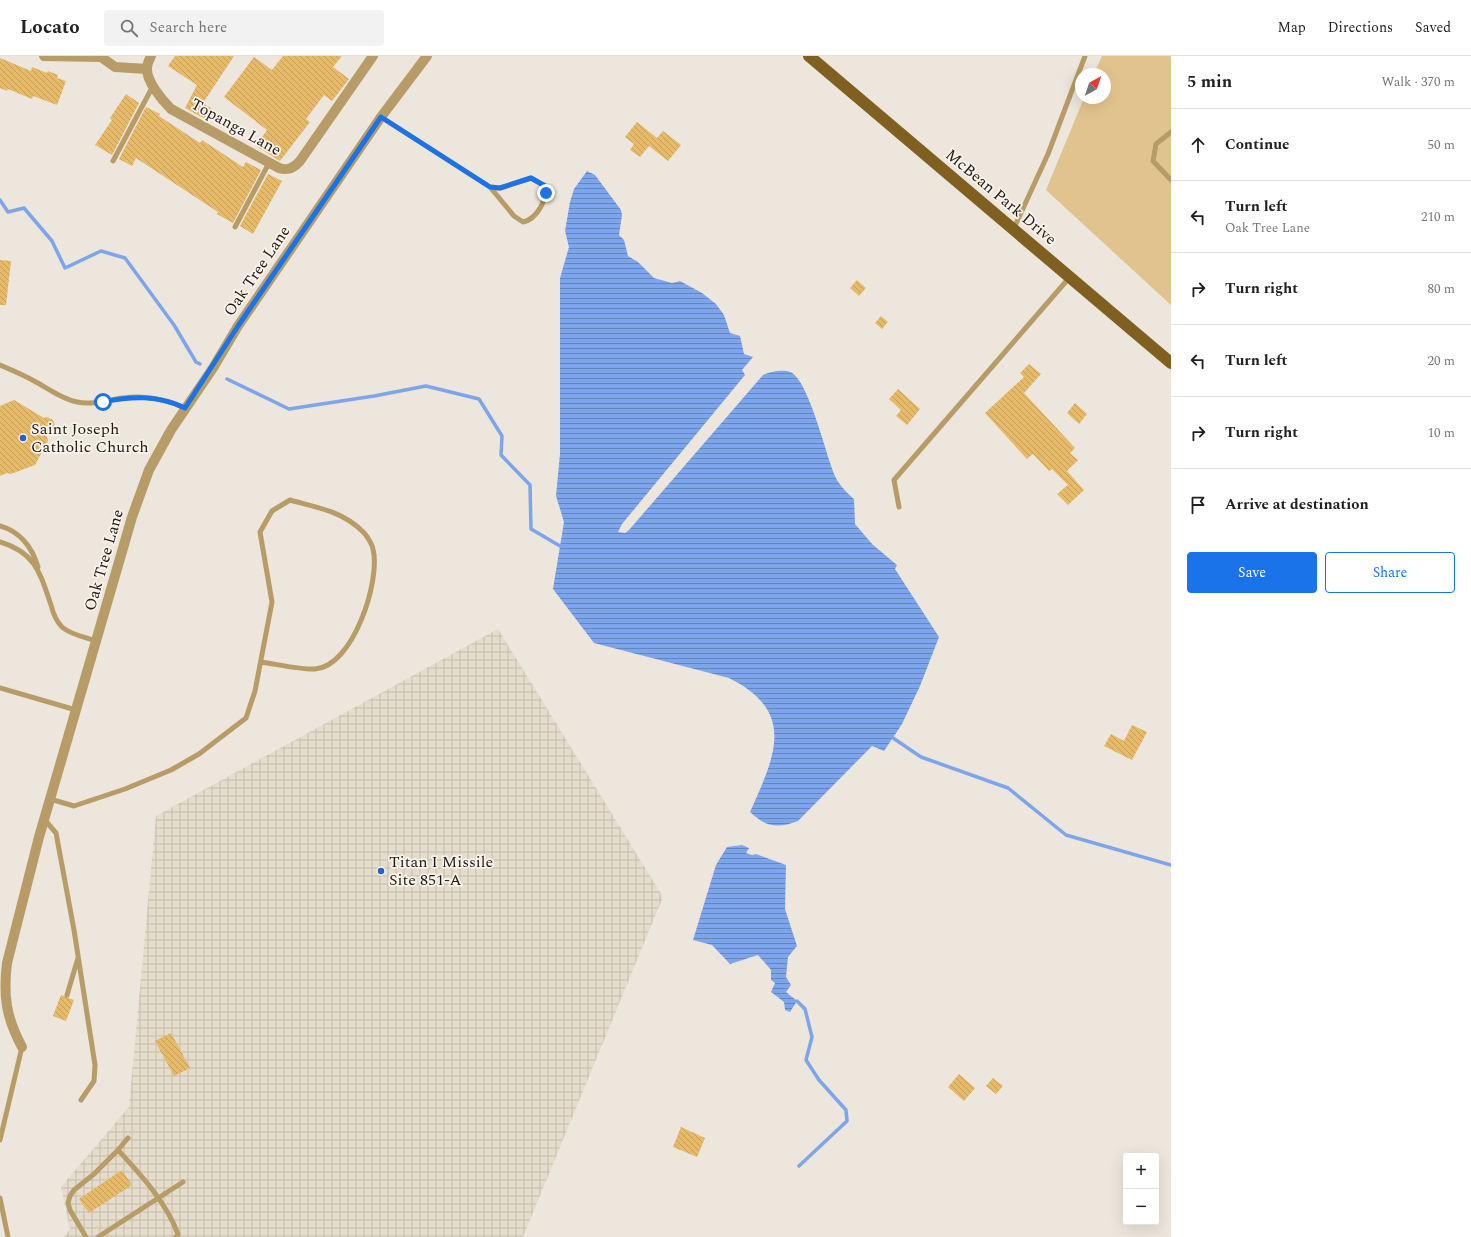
<!DOCTYPE html>
<meta charset="utf-8">
<style>
:root{--surface:#fff;--page:#f2f2f2;--text:#202124;--muted:#757577;--line:#e0e0e0;--accent:#1a73e8}
body{margin:0;font-family:Spectral,serif;background:var(--page);color:var(--text)}
.controls{position:absolute;right:12px;bottom:12px;display:grid;overflow:hidden;border-radius:4px;box-shadow:0 4px 16px #0002}
.controls button{width:36px;height:36px;display:grid;place-items:center;padding:0;border:0;border-bottom:1px solid var(--line);background:var(--surface);color:var(--text);font:20px sans-serif}
.compass{position:absolute;left:1075px;top:12px;width:36px;height:36px;border-radius:50%;background:var(--surface);box-shadow:0 4px 16px #0002;rotate:40deg}
.stop{position:absolute;width:12px;height:12px;margin:-9px;border:3px solid #1a73e8;border-radius:50%;background:#fff}
.stop.end{background:#1a73e8;border-color:#fff;box-shadow:0 1px 4px #0008}
.list{margin:0;padding:0;list-style:none}
h2{display:flex;justify-content:space-between;align-items:center;height:52px;margin:0;padding:0 16px;font-size:17px}
h2 small{font-size:13px;font-weight:400;color:var(--muted)}
.list li{display:grid;grid-template-columns:26px 1fr auto;gap:12px;align-items:center;box-sizing:border-box;height:72px;padding:0 16px;border-top:1px solid var(--line)}
.list b{display:block;font-size:15px;white-space:nowrap}
.list p{margin:0;font-size:13px;white-space:nowrap;color:var(--muted)}
.list em{font-size:13px;font-style:normal;color:var(--muted)}
.actions{display:flex;gap:8px;padding:12px 16px}
.actions a{flex:1;padding:9px 0;border:1px solid var(--accent);border-radius:4px;text-align:center;font-size:14px;color:var(--accent)}
.actions .main{background:var(--accent);color:#fff}
.icon{flex:none;width:22px;height:22px;fill:none;stroke:currentColor;stroke-width:2;stroke-linecap:round;stroke-linejoin:round}
.map{position:relative;flex:none;width:1171px;height:1181px;overflow:hidden}
header{display:flex;align-items:center;gap:24px;box-sizing:border-box;height:56px;padding:0 20px;background:var(--surface);border-bottom:1px solid var(--line)}
header strong{font-size:19px}
nav{display:flex;gap:22px;margin-inline-start:auto;font-size:14px}
.search{width:280px;height:36px;background:var(--page);display:flex;align-items:center;gap:10px;box-sizing:border-box;padding:0 14px;border-radius:4px;color:var(--muted);font-size:15px}
main{display:flex}
aside{flex:1;background:var(--surface)}
.map>svg:first-child{display:block}
.industrial{fill:url(#industrial-grid)}
.grass{fill:#e1c38d}
.water{fill:url(#water-rules)}
.lines{fill:none;stroke-linecap:round;stroke-linejoin:round}
.stream{stroke:#7da5ec;stroke-width:3.5}
.building{fill:url(#building-back-hatch)}
.lane{stroke:#b89c67;stroke-width:5}
.street{stroke:#b89c67;stroke-width:10}
.primary{stroke:#7f6021;stroke-width:12}
.route{stroke:#1a73e8;stroke-width:5}
.poi-dot{fill:#2761ce;stroke:#f9f3e9;stroke-width:1.5}
.labels{text-anchor:middle;dominant-baseline:central;stroke-width:3.5;stroke-linejoin:round;paint-order:stroke}
.street-label{font-size:16px;fill:#1d1b18;stroke:#f9f3e9}
.poi-label{font-size:16px;fill:#1d1b18;stroke:#f9f3e9;text-anchor:start}
</style>
<header>
<strong>Locato</strong>
<div class="search"><svg class="icon" aria-label="search" viewBox="0 0 24 24"><circle cx="10" cy="10" r="6"/><path d="M15 15l6 6"/></svg>Search here</div>
<nav><a>Map</a><a>Directions</a><a>Saved</a></nav>
</header>
<main>
<div class="map">
<svg width="1171" height="1181" viewBox="0 0 1171 1181">
<defs>
<pattern id="industrial-grid" width="8" height="8" patternUnits="userSpaceOnUse"><rect width="8" height="8" fill="#e5dccb"/><path d="M0 4h8M4 0v8" fill="none" stroke="#c4bcae"/></pattern>
<pattern id="water-rules" width="6" height="5" patternUnits="userSpaceOnUse"><rect width="6" height="5" fill="#7da5ec"/><path d="M0 2.5h6" fill="none" stroke="#6686be"/></pattern>
<pattern id="building-back-hatch" width="6" height="6" patternUnits="userSpaceOnUse"><rect width="6" height="6" fill="#e6ba68"/><path d="M-1 5l2 2M0 0l6 6M5-1l2 2" fill="none" stroke="#c59f59"/></pattern>
</defs>
<rect width="100%" height="100%" fill="#ece6dc"/>
<path class="industrial" d="M 498,573 L 663,841 L 523,1181 L 64,1181 L 70,1173 L 61,1131 L 129,1051 L 156,760 Z"/>
<path class="grass" d="M 1102,0 L 1171,0 L 1171,249 L 1046,134 L 1084,42 L 1105,42 L 1105,18 L 1094,18 Z"/>
<path class="water" d="M 587,115 L 595,119 L 621,154 L 622,159 L 619,179 L 624,184 L 628,200 L 638,206 L 654,222 L 672,227 L 680,225 L 702,237 L 716,248 L 724,259 L 730,277 L 740,280 L 744,298 L 753,301 L 742,314 L 745,319 L 622,468 L 618,476 L 625,477 L 629,474 L 763,319 C 769,316 783,313 790,316 C 809,323 826,401 836,422 C 840,430 847,437 854,443 L 855,468 L 872,488 L 897,509 L 895,513 L 939,581 L 920,630 L 902,668 L 884,695 L 872,690 L 798,765 C 777,773 766,771 750,756 C 775,700 797,656 729,622 L 594,587 L 553,533 L 564,466 L 556,440 L 560,398 L 560,222 L 569,191 L 565,175 L 570,146 L 574,133 Z
M 742,789 L 749,792 L 746,797 L 752,799 L 756,798 L 786,809 L 785,853 L 797,890 L 788,901 L 786,921 L 791,929 L 786,936 L 797,945 L 790,956 L 785,954 L 784,946 L 771,936 L 775,927 L 771,924 L 771,914 L 758,899 L 730,908 L 712,889 L 693,884 L 716,809 L 727,791 Z"/>
<g class="lines">
<path class="stream" d="M 0,144 L 8,156 L 24,152 L 52,185 L 65,212 L 101,195 L 125,202 L 174,269 L 196,306 L 200,308
M 227,323 L 289,353 L 374,340 L 426,330 L 479,343 L 502,380 L 501,399 L 530,429 L 531,473 L 560,490
M 893,682 L 921,701 L 1008,732 L 1066,779 L 1171,809
M 797,945 L 805,953 L 812,981 L 806,1004 L 819,1024 L 846,1054 L 847,1065 L 799,1110"/>
</g>
<path class="building" d="M 175,0 L 234,0 L 203,47 L 215,55 L 209,65 L 185,52 L 197,29 L 168,10 Z
M 283,0 L 342,0 L 333,11 L 349,23 L 332,45 L 324,39 L 306,63 L 310,66 L 280,105 L 256,90 L 267,74 L 224,41 L 254,1 L 272,14 Z
M 0,2 L 31,15 L 32,11 L 47,17 L 48,15 L 58,19 L 57,22 L 66,25 L 57,49 L 33,40 L 32,43 L 8,33 L 7,35 L 0,32 Z
M 126,38 L 139,47 L 112,99 L 95,89 L 112,64 L 110,62 Z
M 146,51 L 160,58 L 159,60 L 200,87 L 202,84 L 243,111 L 246,106 L 261,114 L 233,167 L 217,158 L 218,156 L 136,102 L 132,110 L 119,103 Z
M 637,66 L 657,82 L 663,75 L 681,89 L 668,105 L 649,90 L 640,101 L 630,94 L 634,88 L 625,81 Z
M 268,118 L 282,125 L 253,178 L 240,170 Z
M 0,204 L 11,205 L 6,249 L 0,249 Z
M 857,224 L 866,232 L 859,240 L 850,232 Z
M 881,260 L 888,266 L 882,273 L 875,267 Z
M 1029,308 L 1041,318 L 1024,337 L 1075,392 L 1070,397 L 1078,404 L 1067,415 L 1084,434 L 1068,449 L 1057,438 L 1068,429 L 1052,413 L 1049,415 L 1033,398 L 1027,403 L 985,357 L 1024,321 L 1020,317 Z
M 898,333 L 920,353 L 907,369 L 896,360 L 901,354 L 889,343 Z
M 14,344 L 44,362 L 47,361 L 53,364 L 55,370 L 51,376 L 46,378 L 48,385 L 35,409 L 11,418 L 7,417 L 0,420 L 0,350 Z
M 1075,347 L 1087,358 L 1079,368 L 1067,357 Z
M 1132,669 L 1147,676 L 1132,704 L 1104,690 L 1111,678 L 1124,685 Z
M 61,939 L 74,944 L 66,965 L 53,960 Z
M 171,977 L 190,1012 L 174,1020 L 155,985 Z
M 959,1018 L 975,1032 L 964,1045 L 948,1031 Z
M 993,1022 L 1003,1030 L 996,1038 L 986,1030 Z
M 681,1071 L 705,1082 L 697,1101 L 673,1091 Z
M 122,1114 L 132,1129 L 89,1157 L 79,1143 Z"/>
<g class="lines">
<path class="lane" d="M 381,61 L 490,131 L 514,160 L 523,166 C 537,163 547,144 545,130 L 531,122 L 500,132 L 490,131
M 1171,76 L 1156,88 L 1153,105 L 1171,124
M 113,105 L 153,30
M 235,171 L 269,107
M 1014,172 L 1048,98 L 1085,0
M 0,309 C 12,314 24,319 36,326 C 49,333 62,343 77,346 C 93,349 107,344 123,342 C 144,339 166,343 185,352
M 899,451 L 894,424 L 1069,222
M 0,470 C 21,476 32,491 38,511
M 0,486 C 36,497 40,517 51,549 C 53,557 56,565 62,571 C 71,579 85,581 96,585
M 0,632 L 76,654
M 50,743 L 74,750 L 125,733 L 171,714 L 199,698 L 246,662 L 255,635 L 272,546 L 260,476 L 272,455 L 290,444 C 315,451 342,455 362,475 C 366,478 372,488 373,493 C 381,524 353,611 315,613 C 301,614 276,608 261,606
M 44,763 L 56,777 L 74,874 L 95,1009 L 94,1025 L 81,1044
M 67,939 L 78,902
M 0,1084 L 22,991
M 118,1094 C 141,1119 166,1146 178,1178 L 176,1181
M 0,1142 L 8,1181
M 86,1181 L 70,1154 L 68,1147 L 70,1140 L 74,1134 L 94,1118 L 118,1094 L 128,1082
M 98,1181 L 183,1126"/>
<path class="street" d="M 44,0 L 101,1 L 115,11 L 147,13
M 151,0 C 149,4 147,8 147,12 C 146,25 162,44 171,53 L 279,112 C 288,115 294,112 300,105 L 373,0
M 22,991 C 6,961 3,940 7,907 L 39,781 L 121,499 L 132,461 L 149,414 L 171,374 L 213,312 L 238,270 L 381,61 L 427,0"/>
<path class="primary" d="M 809,0 L 1171,307"/>
</g>
<g class="lines">
<path class="route" d="M 103,346 C 132,340 158,339 185,352 L 238,270 L 381,61 L 490,131 L 500,132 L 531,122 L 545,130 L 546,137"/>
</g>
<g class="poi-dot">
<circle cx="23" cy="382" r="4"/>
<circle cx="381" cy="815" r="4"/>
</g>
<g class="labels">
<g class="street-label">
<text transform="translate(236 71) rotate(29)">Topanga Lane</text>
<text transform="translate(1001 141) rotate(40)">McBean Park Drive</text>
<text transform="translate(257 215) rotate(-56)">Oak Tree Lane</text>
<text transform="translate(104 504) rotate(-74)">Oak Tree Lane</text>
</g>
<g class="poi-label">
<text x="31" y="373">Saint Joseph<tspan x="31" dy="18">Catholic Church</tspan></text>
<text x="389" y="806">Titan I Missile<tspan x="389" dy="18">Site 851-A</tspan></text>
</g>
</g>
</svg>
<div class="controls">
<button>+</button>
<button>−</button>
</div>
<svg class="compass" viewBox="-18 -18 36 36"><path d="M0-13l5 13h-10z" fill="#e53935"/><path d="M0 13l5-13h-10z" fill="#757577"/></svg>
<div class="stop" style="left:103px;top:346px"></div>
<div class="stop end" style="left:546px;top:137px"></div>
</div>
<aside>
<h2>5 min<small>Walk · 370 m</small></h2>
<ul class="list">
<li><svg class="icon" aria-label="ahead" viewBox="0 0 24 24"><path d="M12 20V5M6 11l6-6 6 6"/></svg><div><b>Continue</b></div><em>50 m</em></li>
<li><svg class="icon" aria-label="left" viewBox="0 0 24 24"><path d="M17 20v-9H6M10 6l-5 5 5 5"/></svg><div><b>Turn left</b><p>Oak Tree Lane</p></div><em>210 m</em></li>
<li><svg class="icon" aria-label="right" viewBox="0 0 24 24"><path d="M7 20v-9h11M14 6l5 5-5 5"/></svg><div><b>Turn right</b></div><em>80 m</em></li>
<li><svg class="icon" aria-label="left" viewBox="0 0 24 24"><path d="M17 20v-9H6M10 6l-5 5 5 5"/></svg><div><b>Turn left</b></div><em>20 m</em></li>
<li><svg class="icon" aria-label="right" viewBox="0 0 24 24"><path d="M7 20v-9h11M14 6l5 5-5 5"/></svg><div><b>Turn right</b></div><em>10 m</em></li>
<li><svg class="icon" aria-label="arrive" viewBox="0 0 24 24"><path d="M6 21V4h12l-3 4 3 4H6"/></svg><div><b>Arrive at destination</b></div></li>
</ul>
<div class="actions"><a class="main">Save</a><a>Share</a></div>
</aside>
</main>
